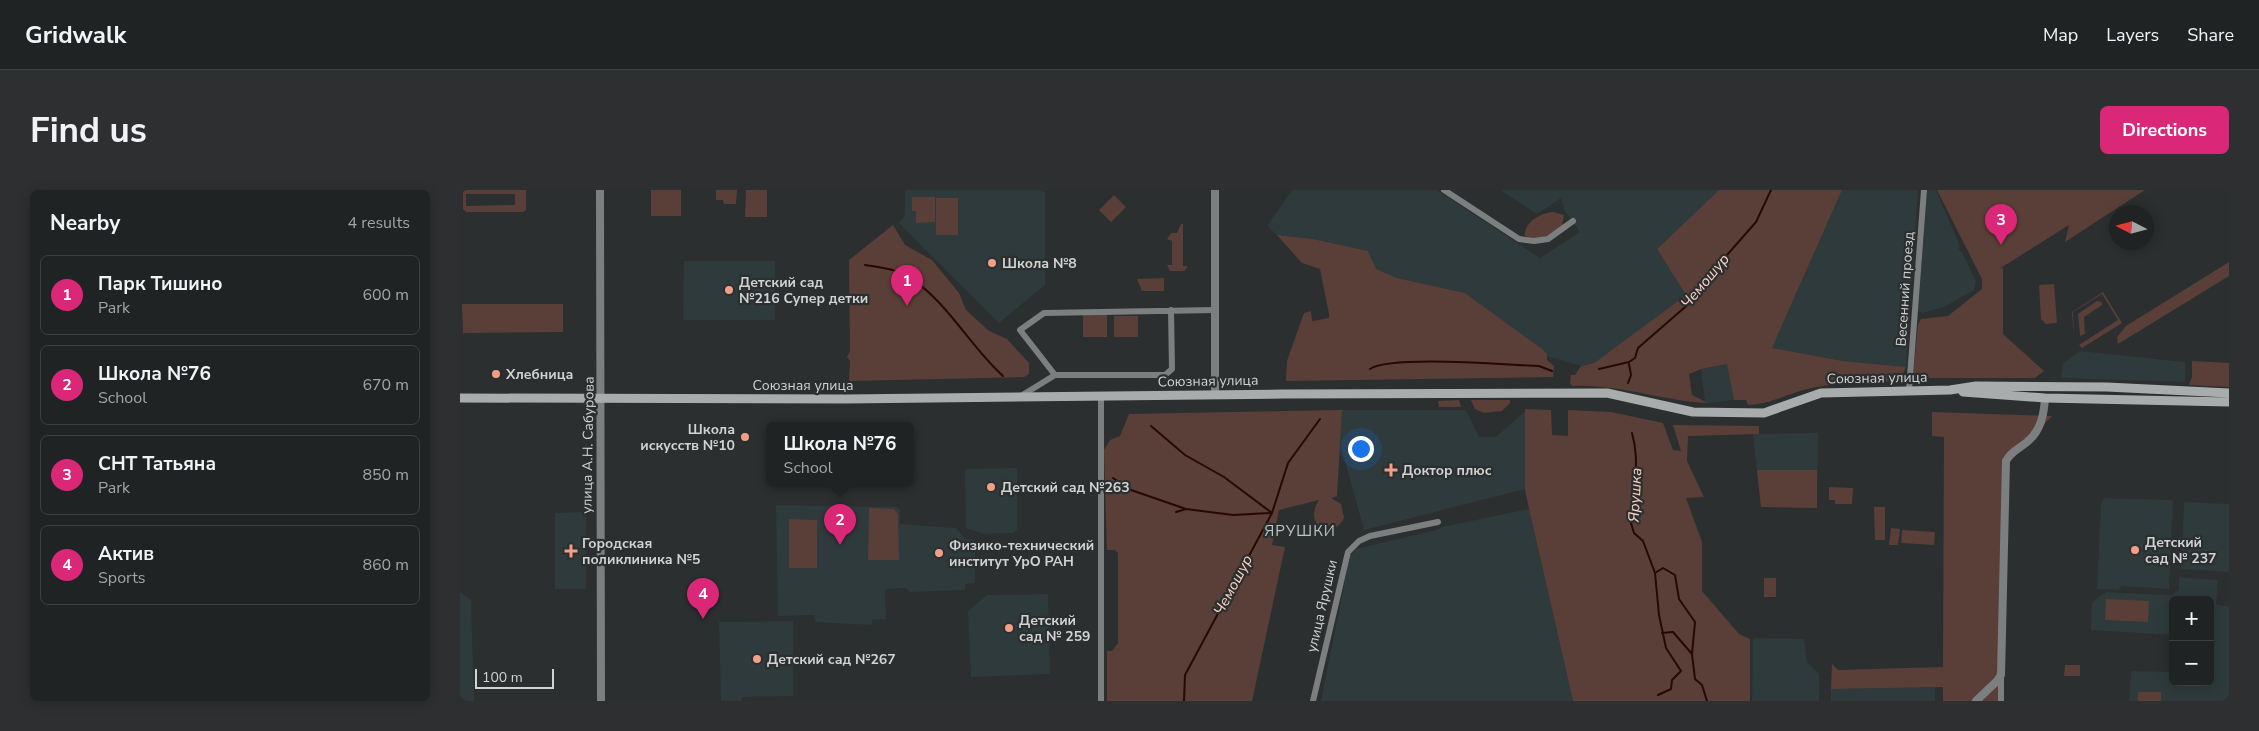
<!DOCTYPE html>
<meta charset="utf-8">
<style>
:root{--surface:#202324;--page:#2d2f31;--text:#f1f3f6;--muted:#a2a4a6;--line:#3d4041;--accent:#db2777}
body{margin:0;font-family:"Nunito Sans",sans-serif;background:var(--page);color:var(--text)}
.controls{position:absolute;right:15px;bottom:15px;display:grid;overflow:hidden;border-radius:8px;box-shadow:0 2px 12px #0003}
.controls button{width:45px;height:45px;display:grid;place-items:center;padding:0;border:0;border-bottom:1px solid var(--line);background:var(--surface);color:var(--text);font:25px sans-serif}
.compass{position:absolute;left:1649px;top:15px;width:45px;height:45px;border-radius:50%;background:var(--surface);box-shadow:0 2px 12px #0003;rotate:276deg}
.scale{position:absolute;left:15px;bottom:12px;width:79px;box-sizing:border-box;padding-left:5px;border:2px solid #d0d2d3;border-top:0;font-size:14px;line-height:18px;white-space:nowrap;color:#d0d2d3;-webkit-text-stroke:4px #2b2f30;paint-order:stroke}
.you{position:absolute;left:900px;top:258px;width:18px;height:18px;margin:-12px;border:4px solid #fff;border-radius:50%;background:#1a73e8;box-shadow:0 0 0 8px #1a73e833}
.badge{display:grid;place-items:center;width:32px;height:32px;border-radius:50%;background:var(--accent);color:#fff;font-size:16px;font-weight:700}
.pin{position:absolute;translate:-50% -41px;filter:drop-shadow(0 1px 2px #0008)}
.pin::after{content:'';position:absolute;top:26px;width:18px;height:15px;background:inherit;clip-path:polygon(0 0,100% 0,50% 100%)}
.popup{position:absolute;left:306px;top:232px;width:148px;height:65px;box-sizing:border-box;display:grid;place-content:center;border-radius:8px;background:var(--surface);filter:drop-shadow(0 1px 4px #0005);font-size:16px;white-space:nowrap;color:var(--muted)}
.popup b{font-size:19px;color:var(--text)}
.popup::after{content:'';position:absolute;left:50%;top:100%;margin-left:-10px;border:10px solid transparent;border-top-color:var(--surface)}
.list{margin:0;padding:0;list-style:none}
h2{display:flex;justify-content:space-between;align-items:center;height:65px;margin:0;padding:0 20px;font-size:21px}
h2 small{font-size:16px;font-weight:400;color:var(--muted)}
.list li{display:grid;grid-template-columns:32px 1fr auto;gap:15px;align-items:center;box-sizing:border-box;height:80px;margin:0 10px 10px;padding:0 10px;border:1px solid var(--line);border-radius:8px}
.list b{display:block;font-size:19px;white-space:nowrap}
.list p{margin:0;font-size:16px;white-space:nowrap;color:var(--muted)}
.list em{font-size:16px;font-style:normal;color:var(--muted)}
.map{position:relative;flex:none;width:1769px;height:511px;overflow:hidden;border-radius:8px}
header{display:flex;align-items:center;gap:30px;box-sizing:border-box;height:70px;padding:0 25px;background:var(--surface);border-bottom:1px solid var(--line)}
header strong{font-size:24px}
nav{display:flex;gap:28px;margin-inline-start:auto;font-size:18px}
.intro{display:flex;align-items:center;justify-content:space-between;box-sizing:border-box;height:120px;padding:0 30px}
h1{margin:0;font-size:35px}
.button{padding:12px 22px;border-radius:8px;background:var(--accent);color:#fff;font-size:18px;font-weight:700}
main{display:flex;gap:30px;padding:0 30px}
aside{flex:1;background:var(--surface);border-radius:8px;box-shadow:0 2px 12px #0003}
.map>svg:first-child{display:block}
.built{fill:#2e3a3b}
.green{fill:#593f38;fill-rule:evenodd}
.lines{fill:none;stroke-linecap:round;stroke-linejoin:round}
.stream{stroke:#280802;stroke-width:2}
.minor{stroke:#7c7f7f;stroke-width:6}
.tertiary{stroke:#7c7f7f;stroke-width:8}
.secondary{stroke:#a9acad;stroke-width:9}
.poi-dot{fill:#f39f85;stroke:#2b2f30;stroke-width:2}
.labels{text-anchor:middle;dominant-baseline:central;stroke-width:4.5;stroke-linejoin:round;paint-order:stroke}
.poi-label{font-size:14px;font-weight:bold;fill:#d0d2d3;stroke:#2b2f30;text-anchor:start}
.street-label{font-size:14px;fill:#d0d2d3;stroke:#2b2f30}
.water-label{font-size:15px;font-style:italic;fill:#fed3c6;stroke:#2b2f30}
.neighbourhood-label{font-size:15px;letter-spacing:1px;fill:#bdc3c3;stroke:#2b2f30}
</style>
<header>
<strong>Gridwalk</strong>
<nav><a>Map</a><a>Layers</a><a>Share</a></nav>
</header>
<div class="intro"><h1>Find us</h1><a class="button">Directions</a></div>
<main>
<aside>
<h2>Nearby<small>4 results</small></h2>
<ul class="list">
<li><span class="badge">1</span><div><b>Парк Тишино</b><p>Park</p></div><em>600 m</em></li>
<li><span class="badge">2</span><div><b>Школа №76</b><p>School</p></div><em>670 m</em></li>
<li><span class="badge">3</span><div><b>СНТ Татьяна</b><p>Park</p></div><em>850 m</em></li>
<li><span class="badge">4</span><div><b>Актив</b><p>Sports</p></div><em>860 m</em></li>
</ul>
</aside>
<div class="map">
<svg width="1769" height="511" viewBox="0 0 1769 511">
<rect width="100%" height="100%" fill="#2b2f30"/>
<path class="built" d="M 445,0 L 578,0 L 585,2 L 585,95 L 539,133 L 439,33 L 445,25 Z
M 832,0 L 977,0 L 1080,68 L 1120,42 L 1104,20 L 1101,8 L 1077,24 L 1040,0 L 1259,0 L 1197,59 L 1226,105 L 1134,173 L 1121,176 L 1086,166 L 1081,158 L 1005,103 L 937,88 L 916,79 L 908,61 L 853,49 L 817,45 L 807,36 Z
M 1382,0 L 1458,0 L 1446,177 L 1383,171 L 1312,158 Z
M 1467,0 L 1476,0 L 1500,56 L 1498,60 L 1502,62 L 1516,91 L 1514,100 L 1484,117 L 1462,123 L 1458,121 Z
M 224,71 L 315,71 L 315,130 L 223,130 Z
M 1620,161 L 1725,172 L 1725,192 L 1601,188 L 1603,173 Z
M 1268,174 L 1274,210 L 1248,213 L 1245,212 L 1241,179 Z
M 882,220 L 1006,220 L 1019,247 L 1036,247 L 1065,221 L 1065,299 L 904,340 L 880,253 Z
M 1358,243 L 1357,318 L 1301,317 L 1293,244 Z
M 557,278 L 557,340 L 553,343 L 524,344 L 506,338 L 505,279 Z
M 1644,308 L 1713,310 L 1709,399 L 1662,396 L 1658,400 L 1637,399 L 1641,314 Z
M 1724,312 L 1769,314 L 1769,382 L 1721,379 Z
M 316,315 L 437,317 L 440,320 L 440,334 L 496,338 L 505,349 L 515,350 L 515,393 L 505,394 L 505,400 L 450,402 L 446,398 L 425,399 L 426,429 L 412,430 L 412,435 L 355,432 L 354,425 L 318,426 Z
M 1069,319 L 1113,511 L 861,511 L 890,366 L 896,359 L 976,340 L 982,337 Z
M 126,322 L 126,399 L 95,399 L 95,323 Z
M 1719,387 L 1758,390 L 1756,414 L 1769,417 L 1769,511 L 1669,511 L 1671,481 L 1713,482 L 1713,492 L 1750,492 L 1750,410 L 1713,410 L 1713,445 L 1631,440 L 1632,412 L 1646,402 L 1711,405 L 1719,400 Z
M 0,402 L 11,410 L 14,511 L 0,511 Z
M 588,404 L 590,484 L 511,487 L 508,421 L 527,405 Z
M 333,431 L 333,506 L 283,507 L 281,511 L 261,511 L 259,432 Z
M 1293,448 L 1344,449 L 1347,472 L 1359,484 L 1359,511 L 1292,511 Z
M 1475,497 L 1475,511 L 1371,511 L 1371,499 Z"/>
<path class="green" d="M 3,0 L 66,0 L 66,20 L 63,22 L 6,22 L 3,19 ZM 6,4 L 55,4 L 55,15 L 6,16 Z
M 191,0 L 221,0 L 221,26 L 191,26 Z
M 256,0 L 277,0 L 276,14 L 264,14 L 263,10 L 256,10 Z
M 286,0 L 307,0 L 307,27 L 285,27 Z
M 1259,0 L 1382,0 L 1312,158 L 1383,171 L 1446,177 L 1440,191 C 1410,192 1381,192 1351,198 C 1329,203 1311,214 1288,215 L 1286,210 L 1274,210 L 1267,174 L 1241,179 L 1229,184 L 1232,205 L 1248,213 C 1201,211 1160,194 1112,196 L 1110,193 L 1111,185 L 1115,185 L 1121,176 L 1134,173 L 1226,105 L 1197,59 Z
M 1477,0 L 1685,0 L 1605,52 L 1609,35 L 1539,79 L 1543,78 L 1543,144 L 1584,181 L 1575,188 L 1453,188 L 1458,134 L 1461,129 L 1488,126 L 1522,99 L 1522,89 Z
M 654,5 L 666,17 L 651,32 L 639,20 Z
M 452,7 L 475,7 L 475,32 L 456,33 L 456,21 L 452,21 Z
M 476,8 L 498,8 L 498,45 L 476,45 Z
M 1093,22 L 1104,25 L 1102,36 C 1091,45 1079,52 1065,46 C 1064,32 1081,23 1093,22 Z
M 721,34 L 723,34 L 723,76 L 727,76 L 727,78 L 724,81 L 710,81 L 707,75 L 712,75 L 712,51 L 707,49 L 711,43 L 717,43 Z
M 433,35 L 445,55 L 472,70 L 499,103 L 506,120 L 529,141 L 547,149 L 569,173 L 569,184 L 564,187 L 389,191 L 390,171 L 387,167 L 390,161 L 389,70 Z
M 817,45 L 853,49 L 908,61 L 916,79 L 937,88 L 1005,103 L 1081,158 L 1087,164 L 1087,170 L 1094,176 L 1093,187 L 826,191 L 827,171 L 844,123 L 851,121 L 852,131 L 869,128 L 869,124 L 860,79 L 842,73 Z
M 1769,72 L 1769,86 L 1658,154 L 1657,147 L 1666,136 Z
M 704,88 L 704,101 L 682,101 L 677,89 Z
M 1594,94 L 1597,133 L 1586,134 L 1581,129 L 1579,95 Z
M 1643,102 L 1662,133 L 1622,158 L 1619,155 L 1658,130 L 1642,104 L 1613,122 L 1614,147 L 1612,122 Z
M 1637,111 L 1642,112 L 1642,115 L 1624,127 L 1625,144 L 1620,146 L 1618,124 Z
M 2,114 L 103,114 L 103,142 L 3,143 Z
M 623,125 L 647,125 L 647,147 L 623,147 Z
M 654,126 L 678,126 L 678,147 L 654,147 Z
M 1732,171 L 1769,173 L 1769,197 L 1729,195 L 1732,187 Z
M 999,210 L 1001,217 L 979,217 L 978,211 Z
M 1011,210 L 1050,210 L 1050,213 L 1042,221 L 1024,223 L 1015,219 Z
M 1065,219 L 1091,220 L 1092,245 L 1108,246 L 1108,220 L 1151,222 L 1203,233 L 1213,260 L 1221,261 L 1213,235 L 1299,236 L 1299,244 L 1228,246 L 1227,271 L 1244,307 L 1226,308 L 1242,352 L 1242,401 L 1279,444 L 1290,449 L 1290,511 L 1113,511 L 1069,319 L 1065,299 Z
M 882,220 L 877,306 L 871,308 L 881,314 L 884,328 C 873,351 842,336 859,310 L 819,320 L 812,355 L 825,357 L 792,511 L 647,511 L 647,461 L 652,461 L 658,453 L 658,363 L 655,360 L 647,360 L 644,260 L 650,250 L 660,246 L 669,224 Z
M 1472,222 L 1592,226 L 1549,270 L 1543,511 L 1483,511 L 1483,497 L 1371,499 L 1372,474 L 1378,480 L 1483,477 L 1484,247 L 1472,246 Z
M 1297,280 L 1357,280 L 1357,318 L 1301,317 Z
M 1369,297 L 1393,298 L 1392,314 L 1375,314 L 1375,310 L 1369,310 Z
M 1414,317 L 1425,317 L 1425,350 L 1415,350 Z
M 409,318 L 434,319 L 438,324 L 439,370 L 408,370 Z
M 329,329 L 357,330 L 357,378 L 329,378 Z
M 1431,338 L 1440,339 L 1438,355 L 1429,355 Z
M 1442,340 L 1475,342 L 1474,355 L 1441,353 Z
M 1304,388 L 1316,388 L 1316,407 L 1304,407 Z
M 1646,409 L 1689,411 L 1688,432 L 1645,430 Z
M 1605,475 L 1620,475 L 1620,486 L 1604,486 Z
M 1678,502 L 1701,502 L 1701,511 L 1678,511 Z"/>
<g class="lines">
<path class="stream" d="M 405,75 C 418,77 432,78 443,84 C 485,106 508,155 543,186
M 910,179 C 932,165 1047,175 1079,176 L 1092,181
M 1139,179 L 1169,172 L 1175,168 L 1178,158 L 1232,111 L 1245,90 L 1296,32 L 1311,0
M 1168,193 L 1171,185 L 1169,174
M 691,236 L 725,265 L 764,287 L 812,323
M 1172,243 C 1181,274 1171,297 1177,326 L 1171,333 L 1174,343 L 1183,351 L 1195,383 L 1203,378 L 1215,385 L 1219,409 L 1235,432 L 1232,464 L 1235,489 L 1242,495 L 1247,511
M 653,288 L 671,300 L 726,319
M 716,322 L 726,319 L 773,325 L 810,323
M 1195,383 L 1199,425 L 1206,458 L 1221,481 L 1212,490 L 1211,499 L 1198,505
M 1202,443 L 1213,442 L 1232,464
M 724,511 L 725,485 L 812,323 L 828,273 L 860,229"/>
<path class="minor" d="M 984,0 L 1059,49 L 1074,51 L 1088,49 L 1113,31
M 595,185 L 560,140 L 584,123 L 755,120
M 1449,200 L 1464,0
M 561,206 L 595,185 L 705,185 L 712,179 L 711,120
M 1541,485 L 1541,511
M 641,511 L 641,206
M 853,511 L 888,362 L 899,351 L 910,346 L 978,332"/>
<path class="tertiary" d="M 140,0 L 141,511
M 755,0 L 755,205
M 1516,511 L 1537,491 L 1541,485 L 1546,271 C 1551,261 1559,259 1567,252 C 1581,241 1584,224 1585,208"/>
<path class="secondary" d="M 1503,202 L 1585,208 L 1769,212
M 0,208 L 386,209 L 823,204 L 1147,203 L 1233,222 L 1304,223 L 1361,203 L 1490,200 L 1516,196 L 1647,197 L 1769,203"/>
</g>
<g class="poi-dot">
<circle cx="532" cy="73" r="5"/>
<circle cx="269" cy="100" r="5"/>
<circle cx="36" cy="184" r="5"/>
<circle cx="285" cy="247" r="5"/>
<path d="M928.5 272.5h5v5h5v5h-5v5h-5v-5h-5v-5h5z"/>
<circle cx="531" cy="297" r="5"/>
<circle cx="1675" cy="360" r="5"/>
<path d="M108.5 353.5h5v5h5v5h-5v5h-5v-5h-5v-5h5z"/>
<circle cx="479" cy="363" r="5"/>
<circle cx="549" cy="438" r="5"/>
<circle cx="297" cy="469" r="5"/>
</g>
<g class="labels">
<g class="poi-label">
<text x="542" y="73">Школа №8</text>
<text x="279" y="92">Детский сад<tspan x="279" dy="16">№216 Супер детки</tspan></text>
<text x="46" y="184">Хлебница</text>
<text x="275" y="239" text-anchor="end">Школа<tspan x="275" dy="16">искусств №10</tspan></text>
<text x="942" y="280">Доктор плюс</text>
<text x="541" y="297">Детский сад №263</text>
<text x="1685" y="352">Детский<tspan x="1685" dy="16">сад № 237</tspan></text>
<text x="122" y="353">Городская<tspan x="122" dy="16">поликлиника №5</tspan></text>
<text x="489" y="355">Физико-технический<tspan x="489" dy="16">институт УрО РАН</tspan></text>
<text x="559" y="430">Детский<tspan x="559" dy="16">сад № 259</tspan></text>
<text x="307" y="469">Детский сад №267</text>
</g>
<g class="street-label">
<text transform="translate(1445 99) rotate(-86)">Весенний проезд</text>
<text transform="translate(1417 188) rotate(-1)">Союзная улица</text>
<text transform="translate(748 191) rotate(-1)">Союзная улица</text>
<text x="343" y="195">Союзная улица</text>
<text transform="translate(128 255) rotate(-89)">улица А.Н. Сабурова</text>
<text transform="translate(862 416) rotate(-77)">улица Ярушки</text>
</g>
<g class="water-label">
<text transform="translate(1245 91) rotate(-50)">Чемошур</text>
<text transform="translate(1175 305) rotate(-87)">Ярушка</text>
<text transform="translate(773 395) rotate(-62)">Чемошур</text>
</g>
<g class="neighbourhood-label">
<text x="840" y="341">ЯРУШКИ</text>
</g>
</g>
</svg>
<div class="controls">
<button>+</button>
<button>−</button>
</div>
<svg class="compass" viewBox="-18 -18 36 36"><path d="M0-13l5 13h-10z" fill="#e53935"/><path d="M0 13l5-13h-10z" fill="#a2a4a6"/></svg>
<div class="scale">100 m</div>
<div class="you"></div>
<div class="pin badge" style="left:447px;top:116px">1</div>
<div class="pin badge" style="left:380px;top:355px">2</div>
<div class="popup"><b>Школа №76</b>School</div>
<div class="pin badge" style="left:1541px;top:55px">3</div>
<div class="pin badge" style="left:243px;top:429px">4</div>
</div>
</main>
